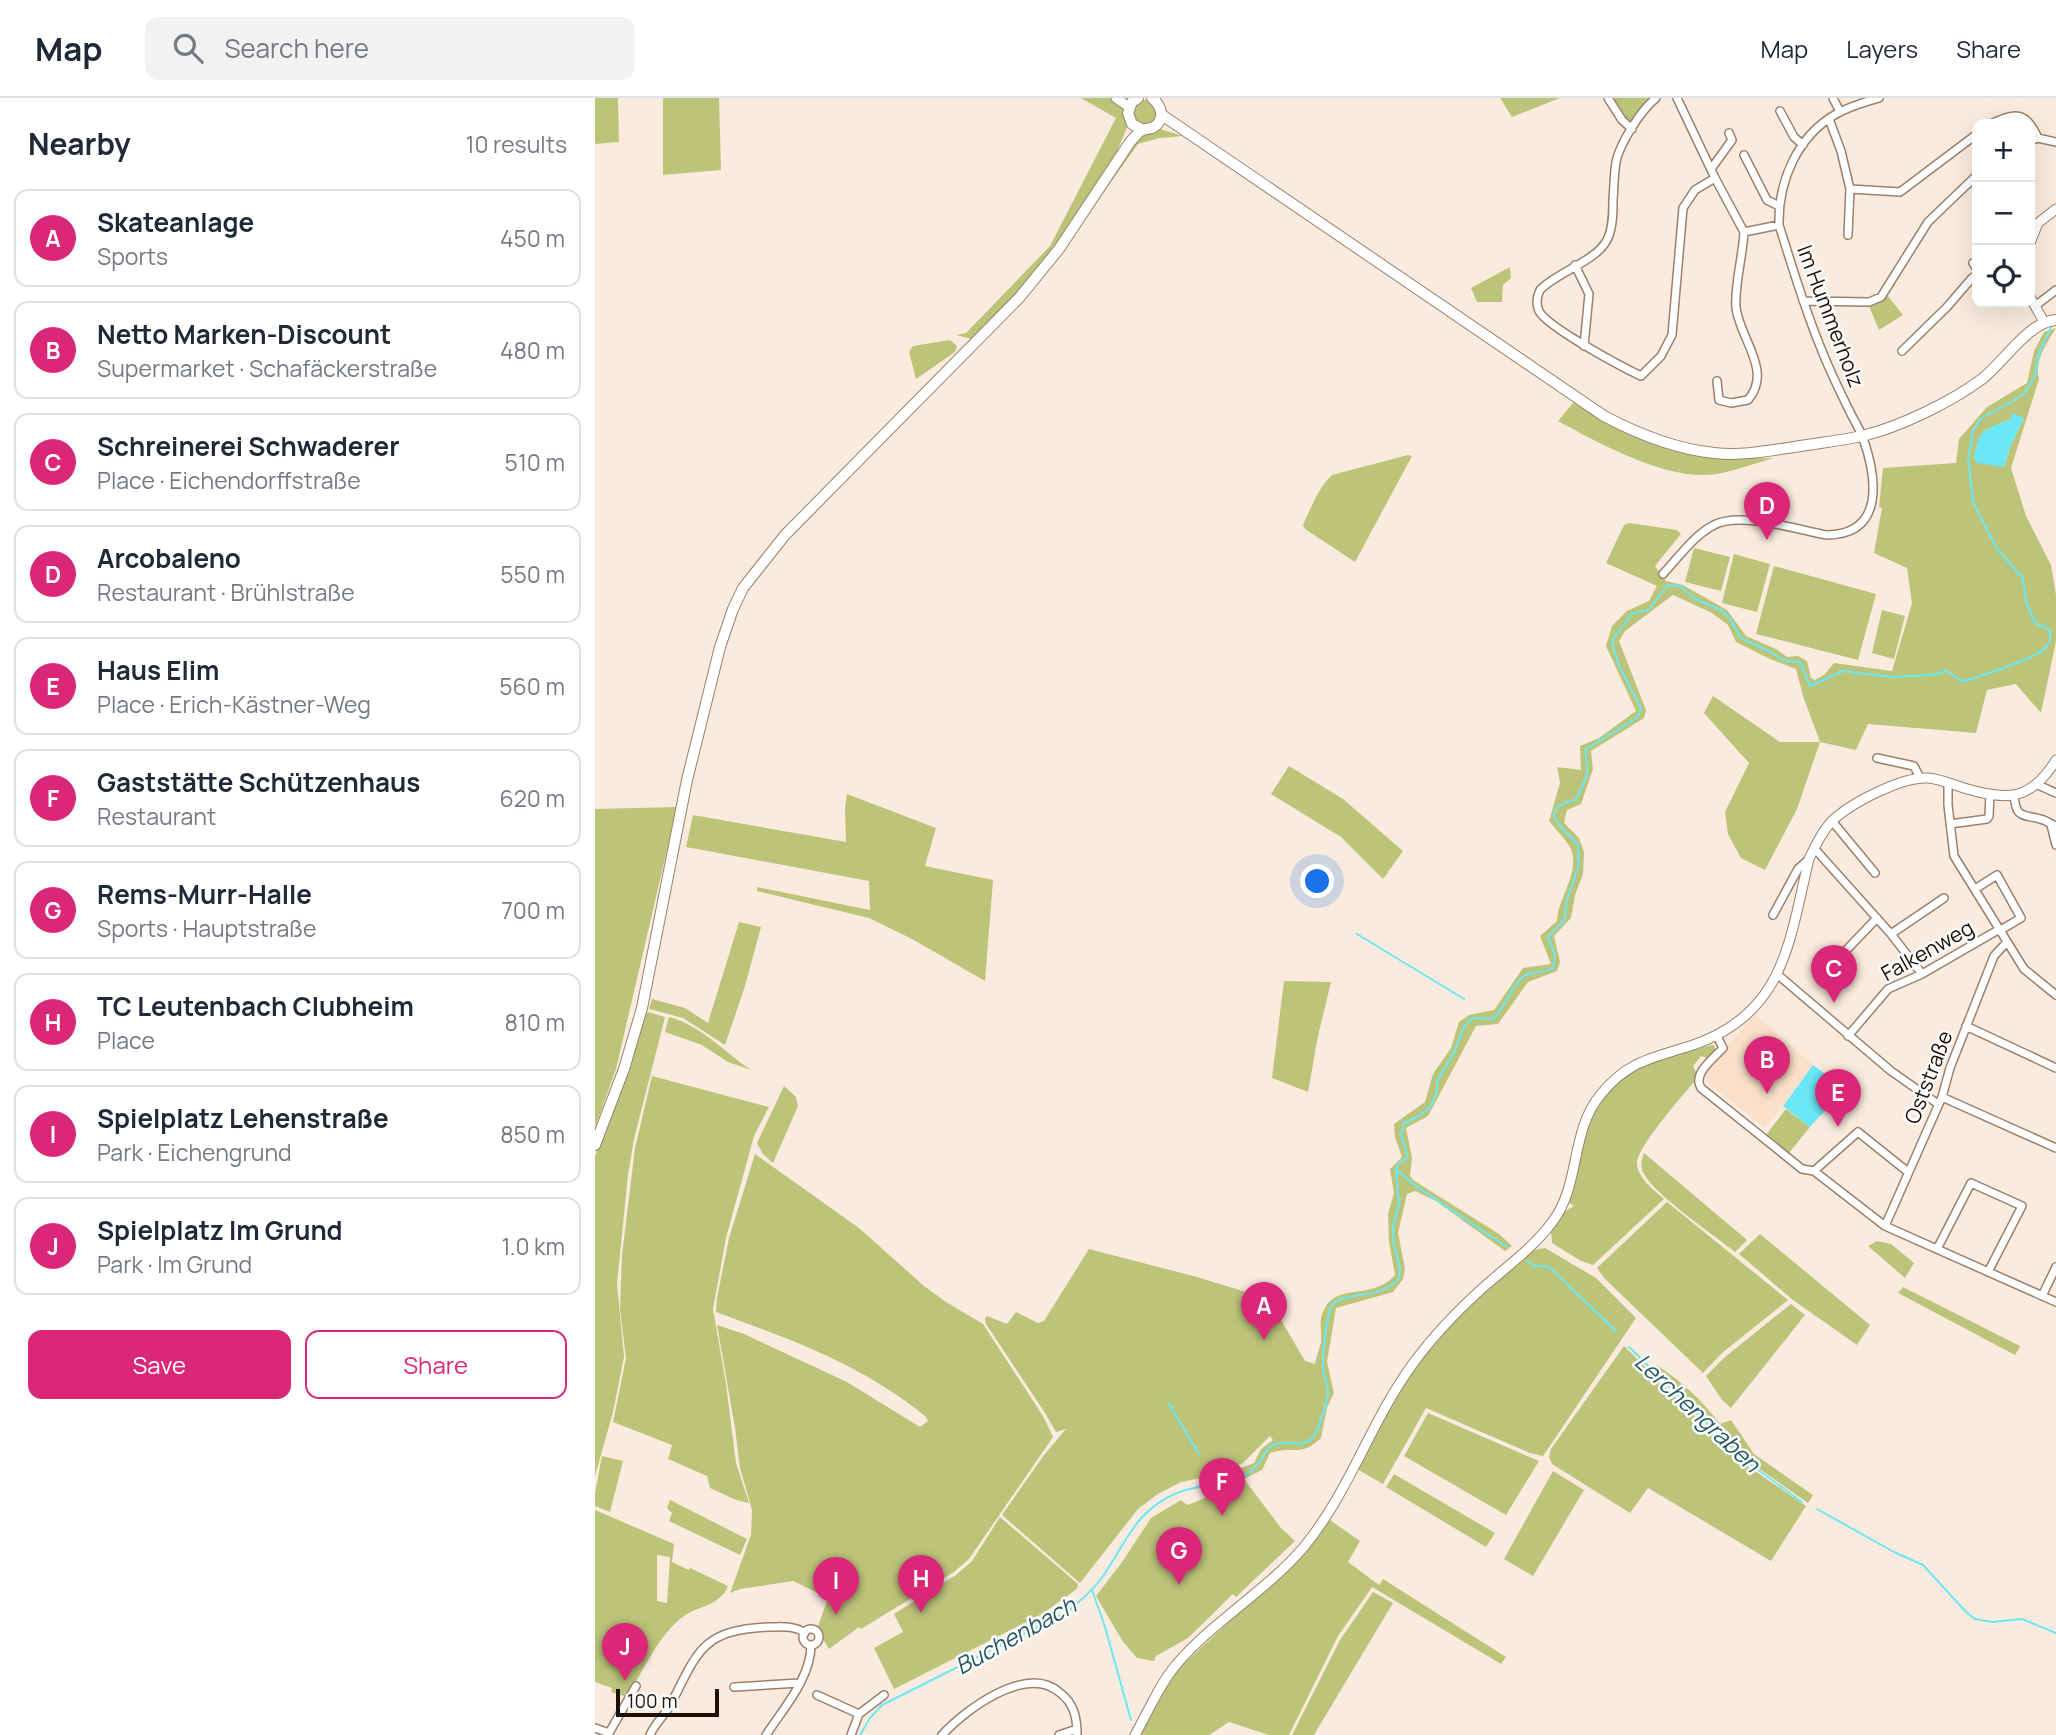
<!DOCTYPE html>
<meta charset="utf-8">
<style>
:root{--surface:#fff;--page:#f2f2f3;--text:#1f2937;--muted:#747a83;--line:#e0e1e3;--accent:#db2777}
body{margin:0;font-family:Manrope,sans-serif;background:var(--page);color:var(--text)}
.controls{position:absolute;right:21px;top:21px;display:grid;overflow:hidden;border-radius:14px;box-shadow:0 7px 28px #0002}
.controls button{width:63px;height:63px;display:grid;place-items:center;padding:0;border:0;border-bottom:2px solid var(--line);background:var(--surface);color:var(--text);font:35px sans-serif}
.scale{position:absolute;left:21px;bottom:18px;width:103px;box-sizing:border-box;padding-left:7px;border:4px solid #1b130b;border-top:0;font-size:19px;line-height:24px;white-space:nowrap;color:#1b130b;-webkit-text-stroke:5px #fbfbfb;paint-order:stroke}
.you{position:absolute;left:723px;top:784px;width:24px;height:24px;margin:-18px;border:5px solid #fff;border-radius:50%;background:#1a73e8;box-shadow:0 0 0 10px #1a73e833}
.badge{display:grid;place-items:center;width:46px;height:46px;border-radius:50%;background:var(--accent);color:#fff;font-size:23px;font-weight:700}
.pin{position:absolute;translate:-50% -58px;filter:drop-shadow(0 2px 4px #0008)}
.pin::after{content:'';position:absolute;top:37px;width:24px;height:21px;background:inherit;clip-path:polygon(0 0,100% 0,50% 100%)}
.list{margin:0;padding:0;list-style:none}
h2{display:flex;justify-content:space-between;align-items:center;height:91px;margin:0;padding:0 28px;font-size:30px}
h2 small{font-size:23px;font-weight:400;color:var(--muted)}
.list li{display:grid;grid-template-columns:46px 1fr auto;gap:21px;align-items:center;box-sizing:border-box;height:98px;margin:0 14px 14px;padding:0 14px;border:2px solid var(--line);border-radius:14px}
.list b{display:block;font-size:26px;white-space:nowrap}
.list p{margin:0;font-size:23px;white-space:nowrap;color:var(--muted)}
.list em{font-size:23px;font-style:normal;color:var(--muted)}
.actions{display:flex;gap:14px;padding:21px 28px}
.actions a{flex:1;padding:16px 0;border:2px solid var(--accent);border-radius:14px;text-align:center;font-size:24px;color:var(--accent)}
.actions .main{background:var(--accent);color:#fff}
.icon{flex:none;width:38px;height:38px;fill:none;stroke:currentColor;stroke-width:2;stroke-linecap:round;stroke-linejoin:round}
.map{position:relative;flex:none;width:1461px;height:1637px;overflow:hidden}
header{display:flex;align-items:center;gap:42px;box-sizing:border-box;height:98px;padding:0 35px;background:var(--surface);border-bottom:2px solid var(--line)}
header strong{font-size:33px}
nav{display:flex;gap:38px;margin-inline-start:auto;font-size:24px}
.search{width:490px;height:63px;background:var(--page);display:flex;align-items:center;gap:18px;box-sizing:border-box;padding:0 24px;border-radius:14px;color:var(--muted);font-size:26px}
main{display:flex}
aside{flex:1;background:var(--surface)}
.map>svg:first-child{display:block}
.built{fill:#fae0ca}
.green{fill:#bcc47a;fill-rule:evenodd}
.water{fill:#6be8f6}
.lines{fill:none;stroke-linecap:round;stroke-linejoin:round}
.stream{stroke:#6be8f6;stroke-width:2}
.minor-casing{stroke:#99816d;stroke-width:10}
.tertiary-casing{stroke:#99816d;stroke-width:11}
.secondary-casing{stroke:#99816d;stroke-width:12}
.minor{stroke:#fff;stroke-width:7}
.tertiary{stroke:#fff;stroke-width:9}
.secondary{stroke:#fff;stroke-width:10}
.labels{text-anchor:middle;dominant-baseline:central;stroke-width:5;stroke-linejoin:round;paint-order:stroke}
.street-label{font-size:21px;fill:#1b130b;stroke:#fbfbfb}
.water-label{font-size:23px;font-style:italic;fill:#245a60;stroke:#fbfbfb}
</style>
<header>
<strong>Map</strong>
<div class="search"><svg class="icon" aria-label="search" viewBox="0 0 24 24"><circle cx="10" cy="10" r="6"/><path d="M15 15l6 6"/></svg>Search here</div>
<nav><a>Map</a><a>Layers</a><a>Share</a></nav>
</header>
<main>
<aside>
<h2>Nearby<small>10 results</small></h2>
<ul class="list">
<li><span class="badge">A</span><div><b>Skateanlage</b><p>Sports</p></div><em>450 m</em></li>
<li><span class="badge">B</span><div><b>Netto Marken-Discount</b><p>Supermarket · Schafäckerstraße</p></div><em>480 m</em></li>
<li><span class="badge">C</span><div><b>Schreinerei Schwaderer</b><p>Place · Eichendorffstraße</p></div><em>510 m</em></li>
<li><span class="badge">D</span><div><b>Arcobaleno</b><p>Restaurant · Brühlstraße</p></div><em>550 m</em></li>
<li><span class="badge">E</span><div><b>Haus Elim</b><p>Place · Erich-Kästner-Weg</p></div><em>560 m</em></li>
<li><span class="badge">F</span><div><b>Gaststätte Schützenhaus</b><p>Restaurant</p></div><em>620 m</em></li>
<li><span class="badge">G</span><div><b>Rems-Murr-Halle</b><p>Sports · Hauptstraße</p></div><em>700 m</em></li>
<li><span class="badge">H</span><div><b>TC Leutenbach Clubheim</b><p>Place</p></div><em>810 m</em></li>
<li><span class="badge">I</span><div><b>Spielplatz Lehenstraße</b><p>Park · Eichengrund</p></div><em>850 m</em></li>
<li><span class="badge">J</span><div><b>Spielplatz Im Grund</b><p>Park · Im Grund</p></div><em>1.0 km</em></li>
</ul>
<div class="actions"><a class="main">Save</a><a>Share</a></div>
</aside>
<div class="map">
<svg width="1461" height="1637" viewBox="0 0 1461 1637">
<rect width="100%" height="100%" fill="#fbebde"/>
<path class="built" d="M 1160,916 L 1218,967 L 1170,1030 L 1112,984 L 1109,975 Z"/>
<path class="green" d="M 0,0 L 23,0 L 24,44 L 0,46 Z
M 68,0 L 124,0 L 126,72 L 68,77 Z
M 486,0 L 517,0 L 528,8 L 533,27 L 518,63 L 458,151 L 415,204 L 377,241 L 361,237 L 371,235 L 455,148 L 521,20 Z
M 905,0 L 965,0 L 917,19 Z
M 1018,0 L 1055,0 L 1055,1 L 1040,22 L 1030,22 Z
M538 14a12 12 0 1 1 24 0a12 12 0 1 1-24 0Z
M 565,31 L 588,38 L 565,40 L 543,46 L 484,129 L 531,56 L 548,36 Z
M 915,169 L 916,180 L 908,187 L 907,204 L 882,204 L 876,190 Z
M 1292,197 L 1308,217 L 1284,232 L 1274,208 L 1286,203 Z
M 1461,230 C 1452,245 1439,262 1444,281 L 1416,370 L 1431,418 L 1456,467 L 1461,497 L 1461,543 L 1446,615 L 1421,586 L 1392,592 L 1381,635 L 1273,626 L 1261,652 L 1225,644 L 1202,711 L 1170,772 L 1146,760 L 1133,736 L 1130,714 L 1154,665 L 1109,615 L 1118,598 L 1185,644 L 1225,644 L 1208,598 L 1201,571 L 1175,561 L 1141,544 L 1133,527 L 1117,515 L 1078,497 L 1030,533 L 1024,543 L 1051,612 L 1049,620 L 996,653 L 998,671 L 986,706 L 972,712 L 969,725 L 984,740 L 989,754 L 988,776 L 980,797 L 976,820 L 959,838 L 965,864 L 962,873 L 933,884 L 903,926 L 881,928 L 833,1018 L 811,1030 L 817,1060 L 815,1078 L 818,1082 L 904,1136 L 917,1148 L 910,1153 L 841,1103 L 820,1093 L 812,1096 L 803,1135 L 810,1171 L 808,1181 L 798,1194 L 741,1210 L 732,1264 L 739,1295 L 732,1310 L 726,1340 C 705,1360 699,1347 675,1355 L 667,1372 L 649,1381 L 686,1430 L 700,1443 L 641,1499 L 638,1496 L 593,1540 L 561,1558 L 559,1563 L 542,1560 L 528,1544 L 501,1498 L 527,1464 L 556,1420 L 586,1402 L 592,1407 C 612,1401 628,1388 648,1381 L 643,1371 L 659,1365 L 666,1351 L 678,1342 L 675,1338 L 648,1365 L 625,1376 L 586,1384 L 563,1396 L 543,1411 L 485,1485 L 407,1417 L 449,1357 L 471,1331 L 461,1334 L 450,1315 L 391,1226 L 390,1220 L 392,1218 L 412,1226 L 421,1214 L 443,1225 L 449,1223 L 494,1151 L 602,1179 L 654,1195 L 659,1200 L 648,1221 L 664,1200 L 679,1210 L 710,1263 L 720,1266 C 721,1259 724,1252 726,1245 C 727,1236 724,1226 727,1217 C 739,1181 775,1205 800,1177 L 794,1144 L 793,1116 L 799,1095 L 795,1071 L 807,1059 L 800,1039 L 799,1026 L 830,1004 L 838,976 L 856,950 L 864,924 L 874,917 L 899,912 L 928,870 L 956,866 L 945,838 L 962,823 C 963,800 983,778 977,754 C 974,744 961,732 954,723 L 965,685 L 962,669 L 986,672 L 985,648 L 1004,640 L 1041,613 L 1011,548 L 1017,528 L 1032,513 L 1054,503 L 1062,488 L 1011,465 L 1029,427 L 1034,425 L 1082,432 L 1086,436 L 1060,468 L 1071,483 L 1088,487 L 1132,512 L 1151,538 L 1181,551 L 1192,559 L 1203,558 L 1212,563 L 1216,580 L 1220,582 L 1230,576 L 1239,565 L 1297,573 L 1317,505 L 1312,470 L 1279,455 L 1287,410 L 1284,409 L 1288,370 L 1361,365 L 1364,341 L 1392,309 L 1432,285 L 1439,253 L 1449,234 ZM 1429,320 L 1415,349 L 1409,369 L 1390,332 L 1416,321 Z
M 355,242 L 362,248 L 360,254 L 321,281 L 314,254 L 318,248 Z
M 979,304 C 1045,349 1099,362 1179,360 C 1160,365 1140,373 1121,376 C 1073,384 1004,345 963,323 Z
M 813,357 L 817,358 L 760,464 L 710,431 L 708,427 C 716,410 723,390 737,377 Z
M 1099,450 L 1135,459 L 1126,493 L 1090,484 Z
M 1139,456 L 1175,466 L 1162,514 L 1127,505 Z
M 1179,468 L 1281,496 L 1263,562 L 1161,536 Z
M 1287,512 L 1310,518 L 1299,561 L 1277,555 Z
M 694,668 L 748,701 L 808,753 L 788,781 L 746,739 L 676,696 Z
M 252,696 L 341,730 L 330,768 L 398,782 L 390,883 L 317,841 L 274,820 L 162,793 L 162,789 L 275,812 L 274,783 L 91,749 L 98,717 L 251,744 L 250,711 Z
M 82,709 L 21,971 L 0,1030 L 0,711 Z
M 144,824 L 166,829 L 150,888 L 130,947 L 88,920 L 54,911 L 57,901 L 90,910 L 113,925 Z
M 689,883 L 736,884 L 723,938 L 713,994 L 677,980 Z
M 53,914 L 70,919 L 39,1041 L 33,1077 L 22,1186 L 29,1259 L 18,1314 L 0,1378 L 0,1058 L 33,973 L 48,919 Z
M 74,919 C 107,928 128,953 156,972 L 133,964 L 107,947 L 70,934 Z
M 1117,947 L 1120,948 L 1120,953 L 1113,960 L 1106,958 L 1098,968 L 1102,976 L 1100,983 C 1088,997 1040,1051 1042,1067 C 1044,1081 1059,1092 1069,1101 L 998,1167 L 986,1163 L 957,1145 L 956,1134 L 969,1114 L 979,1108 L 974,1105 C 981,1082 983,1058 989,1035 C 991,1026 996,1019 1001,1011 C 1029,965 1069,960 1117,947 Z
M 57,978 L 174,1009 L 159,1038 L 131,1140 L 118,1211 L 131,1286 L 141,1365 L 154,1405 L 141,1402 L 115,1390 L 112,1378 L 73,1361 L 77,1347 L 18,1324 L 31,1260 L 25,1211 L 27,1157 L 40,1050 Z
M 189,988 L 201,999 L 203,1008 L 178,1065 L 168,1056 L 162,1045 Z
M 1191,1011 L 1215,1029 L 1193,1056 L 1171,1037 Z
M 1049,1055 L 1152,1142 L 1140,1154 C 1119,1137 1061,1098 1049,1076 C 1045,1069 1046,1063 1049,1055 Z
M 160,1056 L 264,1130 L 329,1188 L 351,1204 L 388,1226 L 448,1318 L 458,1339 L 374,1461 L 359,1474 L 266,1531 L 264,1529 L 234,1551 L 222,1531 L 233,1500 L 198,1483 L 145,1491 L 135,1495 L 156,1437 L 157,1412 L 145,1370 L 140,1330 L 122,1227 L 149,1236 L 252,1284 L 325,1329 L 333,1323 L 331,1319 C 268,1267 197,1242 121,1214 L 122,1200 L 134,1140 Z
M 1072,1104 L 1193,1202 L 1127,1255 L 1108,1275 L 1009,1180 L 1002,1170 Z
M 1165,1136 L 1275,1227 L 1262,1247 L 1198,1202 L 1144,1156 Z
M 1282,1143 L 1296,1146 L 1319,1165 L 1310,1180 L 1273,1148 Z
M 950,1150 L 1001,1180 L 1041,1220 L 948,1358 L 935,1355 L 831,1310 L 788,1386 L 762,1371 C 784,1330 804,1287 834,1251 C 866,1214 903,1184 939,1152 Z
M 1308,1189 L 1425,1248 L 1425,1249 L 1420,1257 L 1303,1195 Z
M 1196,1206 L 1210,1217 L 1136,1310 L 1127,1302 L 1111,1278 L 1130,1259 Z
M 1029,1248 L 1144,1362 L 1211,1408 L 1176,1463 L 1053,1390 L 1035,1415 L 957,1366 L 954,1359 L 956,1351 Z
M 1062,1267 C 1087,1284 1106,1301 1125,1326 L 1136,1322 L 1159,1356 L 1218,1397 L 1213,1405 L 1149,1360 L 1059,1269 Z
M 833,1315 L 944,1363 L 911,1417 L 809,1358 Z
M 7,1358 L 28,1363 L 15,1414 L 0,1408 L 0,1395 Z
M 958,1373 L 989,1392 L 938,1478 L 909,1461 Z
M 799,1376 L 900,1435 L 891,1449 L 791,1389 Z
M 75,1402 L 152,1441 L 145,1457 L 74,1423 L 77,1415 L 72,1410 Z
M 0,1412 L 79,1446 L 77,1464 L 94,1472 L 95,1470 L 133,1488 C 125,1508 105,1507 89,1518 C 64,1536 48,1573 32,1599 L 16,1594 L 17,1590 L 0,1584 ZM 62,1457 L 75,1459 L 72,1505 L 62,1503 Z
M 405,1419 L 483,1486 L 482,1491 L 447,1516 L 299,1591 L 279,1550 L 308,1534 L 299,1516 L 361,1477 L 377,1463 Z
M 735,1422 L 765,1443 L 753,1464 L 784,1487 L 788,1481 L 911,1559 L 906,1566 L 777,1489 L 743,1538 L 694,1637 L 674,1637 L 634,1624 L 614,1637 L 544,1637 L 570,1589 L 584,1570 L 711,1453 Z
M 778,1494 L 798,1505 L 719,1637 L 697,1637 L 745,1542 Z"/>
<path class="water" d="M 1418,315 L 1429,320 L 1415,349 L 1409,369 L 1382,365 L 1379,361 C 1383,331 1389,332 1416,321 Z
M 1218,967 L 1250,990 L 1215,1029 L 1188,1008 Z"/>
<g class="lines">
<path class="stream" d="M 762,836 L 869,901
M 801,1071 L 818,1086 L 912,1149
M 932,1163 L 940,1168 L 953,1168 L 1021,1233
M 1034,1249 L 1147,1360 L 1207,1404
M 573,1304 L 604,1356
M 1222,1411 L 1299,1454 L 1328,1467 L 1371,1514 L 1380,1521 L 1398,1524 L 1427,1521 L 1461,1535
M 497,1492 L 510,1529 L 536,1622
M 265,1637 L 275,1620 L 287,1607 L 472,1514 C 484,1504 496,1494 506,1481 C 530,1447 540,1412 582,1395 C 604,1386 631,1387 653,1375 C 667,1367 669,1351 677,1347 C 691,1340 710,1354 720,1336 C 724,1331 732,1302 733,1296 C 734,1287 728,1278 728,1270 C 727,1259 732,1215 737,1207 C 747,1193 788,1202 804,1180 L 805,1170 L 798,1143 L 798,1127 L 804,1107 L 801,1071 L 803,1066 L 813,1059 L 806,1037 L 809,1025 L 824,1018 L 835,1009 L 842,994 L 842,983 L 859,954 L 869,929 L 877,920 L 898,921 C 911,909 914,891 927,880 C 936,871 948,876 958,870 L 960,858 L 953,838 L 969,823 L 972,802 L 984,767 L 983,746 L 965,728 L 959,718 L 961,710 L 971,704 L 980,702 C 984,697 991,681 992,675 C 994,667 989,660 991,651 L 1043,619 L 1046,610 L 1026,572 L 1017,547 L 1019,539 L 1037,516 L 1053,512 L 1073,487 L 1085,488 L 1100,501 L 1126,512 L 1135,520 L 1145,539 L 1150,542 L 1174,553 L 1190,563 L 1205,564 L 1215,588 L 1248,573 L 1297,579 L 1336,577 L 1352,573 L 1366,583 C 1377,582 1442,559 1448,552 C 1454,547 1456,539 1455,532 L 1440,525 L 1431,504 L 1428,480 L 1403,452 L 1379,407 L 1373,362 L 1378,333 L 1385,321 L 1428,297 L 1439,280 L 1444,255 L 1457,227"/>
<defs>
<path id="minor" d="M 1013,0 L 1027,22 L 1037,31
M 1061,0 C 1046,12 1025,45 1021,64 C 1019,76 1019,90 1018,102 C 1018,114 1018,128 1013,140 C 1003,163 963,173 945,192 C 942,198 941,206 944,213 C 952,229 1027,269 1046,278 L 1066,258 L 1077,237 L 1088,110 L 1100,92 L 1120,80
M 1082,0 L 1120,80 L 1149,134
M 1238,0 L 1245,14
M 1185,13 L 1199,39 L 1208,47
M 1234,21 L 1246,53 L 1255,91 L 1253,137
M 1396,26 C 1420,14 1431,13 1443,40
M 1435,43 L 1443,40 L 1461,44
M 1149,57 L 1172,102 L 1184,108
M 1116,71 L 1137,42 L 1134,35
M 1255,91 L 1305,94 L 1382,36
M 1149,134 L 1184,127
M 1378,165 L 1382,171
M 980,167 L 994,196 L 989,248
M 1208,203 L 1274,204 L 1286,199 L 1333,124 L 1382,77
M 1440,208 L 1461,192
M 1307,253 L 1352,209 L 1377,180 L 1382,177
M 1122,283 L 1124,302 L 1136,305 L 1153,302 C 1178,273 1145,241 1141,210 C 1139,189 1148,157 1149,134
M 1068,476 C 1083,460 1099,437 1119,427 C 1145,413 1203,432 1232,437 C 1290,436 1282,380 1268,340 C 1265,332 1260,324 1256,316 C 1245,294 1234,271 1225,248 C 1209,209 1197,168 1184,127 C 1183,84 1202,37 1243,15 C 1256,8 1270,4 1284,0
M 1282,660 L 1319,668 L 1325,680
M 1353,685 L 1353,707 L 1359,758 L 1429,871 L 1461,897
M 1443,687 L 1461,695
M 1419,697 C 1421,720 1426,716 1445,721 C 1451,722 1455,726 1461,728
M 1237,723 L 1280,775
M 1355,726 L 1392,721 L 1394,718 L 1395,696
M 1456,727 L 1461,747
M 1219,750 L 1296,836 L 1327,876
M 1380,791 L 1402,777 L 1426,820 L 1404,833
M 1178,817 L 1203,771 L 1214,761
M 1296,836 L 1349,800
M 1238,866 L 1282,820
M 1183,877 L 1296,973 L 1343,1006
M 1371,928 L 1461,970
M 1122,938 L 1128,950 C 1118,961 1097,976 1106,990 L 1207,1071 L 1219,1073 L 1290,1128 L 1461,1204
M 1253,938 L 1293,891 L 1327,876 L 1403,832
M 1347,999 L 1461,1050
M 1219,1073 L 1263,1034 L 1313,1074
M 1290,1128 L 1347,999 L 1355,970 L 1399,858 L 1411,845
M 1342,1151 L 1376,1085 L 1427,1108 L 1393,1174
M 1447,1198 L 1461,1169
M208 1539a8 8 0 1 1 16 0a8 8 0 1 1-16 0Z
M 139,1589 L 204,1585
M 222,1597 L 264,1616
M 0,1630 L 14,1635 L 41,1588
M 55,1637 C 60,1625 70,1617 76,1606 C 103,1553 107,1532 173,1529 C 186,1529 199,1527 210,1535
M 171,1637 C 188,1611 216,1580 216,1547
M 256,1637 L 264,1616 L 289,1597
M 347,1637 C 370,1612 431,1566 464,1594 C 479,1605 482,1619 482,1637
M 464,1637 L 482,1631"/>
<path id="tertiary" d="M 521,0 L 534,9
M 1435,145 L 1443,125 L 1461,111
M 1435,199 L 1449,224
M 540,1637 C 553,1614 564,1587 581,1567 C 618,1523 670,1494 708,1450 C 754,1395 775,1325 817,1267 C 838,1238 864,1211 891,1187 C 914,1167 940,1148 958,1123 C 986,1085 975,1033 1006,996 C 1033,963 1057,960 1095,948 C 1190,917 1194,844 1214,761 C 1220,748 1227,734 1236,724 C 1254,706 1307,678 1333,680 C 1345,681 1357,686 1369,690 C 1412,703 1436,703 1461,662"/>
<path id="secondary" d="M 543,0 L 537,4 L 533,15 L 537,26 L 548,32
M 567,17 L 1009,318 C 1043,336 1081,351 1119,355 C 1147,358 1172,353 1199,349 C 1222,345 1245,343 1267,338 C 1305,329 1356,304 1387,281 C 1408,265 1434,223 1461,222
M 0,1047 L 29,971 L 47,910 L 92,682 L 125,549 L 138,511 L 148,490 L 190,437 L 424,200 L 464,151 L 535,44 C 539,40 544,33 548,32 C 552,30 556,31 559,29 C 571,21 566,7 557,0"/>
</defs>
<use href="#minor" class="minor-casing"/>
<use href="#tertiary" class="tertiary-casing"/>
<use href="#secondary" class="secondary-casing"/>
<use href="#minor" class="minor"/>
<use href="#tertiary" class="tertiary"/>
<use href="#secondary" class="secondary"/>
</g>
<g class="labels">
<g class="street-label">
<text transform="translate(1236 218) rotate(69)">Im Hummerholz</text>
<text transform="translate(1332 852) rotate(-29)">Falkenweg</text>
<text transform="translate(1333 979) rotate(-69)">Oststraße</text>
</g>
<g class="water-label">
<text transform="translate(1103 1314) rotate(43)">Lerchengraben</text>
<text transform="translate(420 1537) rotate(-29)">Buchenbach</text>
</g>
</g>
</svg>
<div class="controls">
<button>+</button>
<button>−</button>
<button><svg class="icon" aria-label="locate" viewBox="0 0 24 24"><circle cx="12" cy="12" r="6"/><path d="M12 2v4M12 18v4M2 12h4M18 12h4"/></svg></button>
</div>
<div class="scale">100 m</div>
<div class="you"></div>
<div class="pin badge" style="left:669px;top:1242px">A</div>
<div class="pin badge" style="left:1172px;top:996px">B</div>
<div class="pin badge" style="left:1239px;top:905px">C</div>
<div class="pin badge" style="left:1172px;top:442px">D</div>
<div class="pin badge" style="left:1243px;top:1029px">E</div>
<div class="pin badge" style="left:627px;top:1418px">F</div>
<div class="pin badge" style="left:584px;top:1487px">G</div>
<div class="pin badge" style="left:326px;top:1515px">H</div>
<div class="pin badge" style="left:241px;top:1517px">I</div>
<div class="pin badge" style="left:30px;top:1583px">J</div>
</div>
</main>
